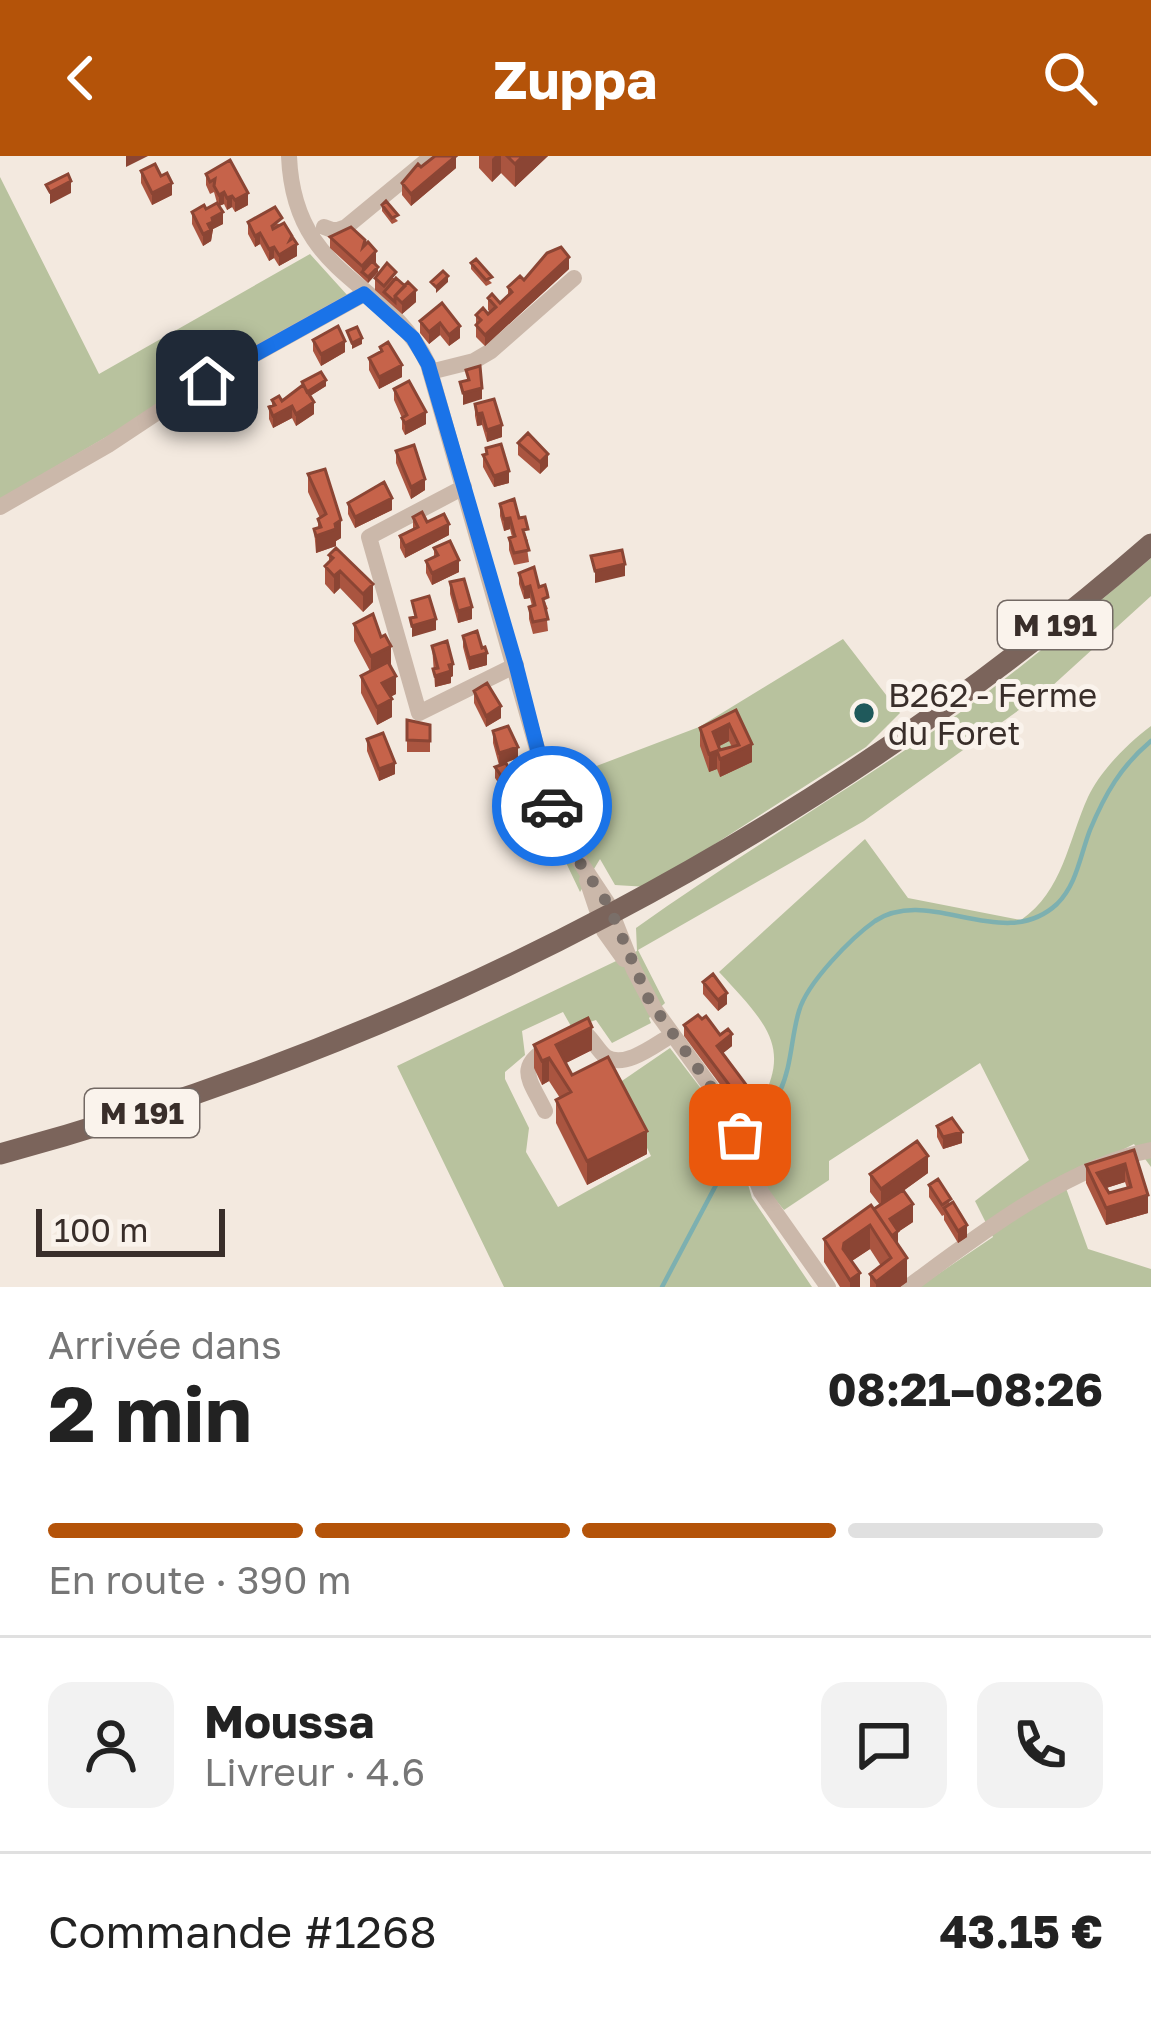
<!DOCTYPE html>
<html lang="fr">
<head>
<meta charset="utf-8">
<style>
  body { margin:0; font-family:"Golos Text",sans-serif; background:#f2f2f2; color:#222; height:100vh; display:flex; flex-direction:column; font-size:45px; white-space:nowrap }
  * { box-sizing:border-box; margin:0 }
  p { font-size:39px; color:#767676 }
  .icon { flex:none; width:66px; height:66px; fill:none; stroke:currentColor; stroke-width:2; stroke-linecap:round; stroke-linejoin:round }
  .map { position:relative; height:1131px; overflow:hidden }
  .details { display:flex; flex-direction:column; background:#fff; flex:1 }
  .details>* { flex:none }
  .scale { position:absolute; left:36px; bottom:30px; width:189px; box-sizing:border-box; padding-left:12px; border:6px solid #392e2a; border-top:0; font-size:33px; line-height:42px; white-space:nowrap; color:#392e2a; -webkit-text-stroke:9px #faf3ec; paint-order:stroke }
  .pin { position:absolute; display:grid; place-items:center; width:102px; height:102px; color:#fff; margin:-51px; border-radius:24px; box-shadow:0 6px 18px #0006 }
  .courier { position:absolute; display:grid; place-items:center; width:120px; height:120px; margin:-60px; border:9px solid #1a73e8; border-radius:50%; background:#fff; color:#222; box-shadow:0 3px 15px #0007 }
  .headline em { font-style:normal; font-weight:700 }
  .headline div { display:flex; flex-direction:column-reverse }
  .headline { display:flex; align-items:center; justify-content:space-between; height:204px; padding:0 48px }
  h1 { font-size:78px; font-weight:700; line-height:90px }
  .bar { display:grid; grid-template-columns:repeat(4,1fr); gap:18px 12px; align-content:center; height:144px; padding:0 48px }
  .bar i { height:15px; border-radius:9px; background:#e0e0e0 }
  .bar .current { background:#b45309 }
  .bar p { grid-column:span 4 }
  .line { display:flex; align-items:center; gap:30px; padding:0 48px; border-top:3px solid #e0e0e0 }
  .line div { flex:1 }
  .round { display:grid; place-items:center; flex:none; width:126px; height:126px; border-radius:24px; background:#f2f2f2 }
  header { display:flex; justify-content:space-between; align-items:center; height:156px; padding:0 48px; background:#b45309; color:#fff; font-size:54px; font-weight:700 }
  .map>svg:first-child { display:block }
  .green { fill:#b8c29e }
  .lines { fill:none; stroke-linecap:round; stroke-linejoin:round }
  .stream { stroke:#7db0b0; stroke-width:4.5 }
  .minor { stroke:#cbb8aa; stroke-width:16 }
  .major { stroke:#7b645b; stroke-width:21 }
  .wall { fill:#aa5540; fill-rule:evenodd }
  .shaded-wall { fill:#8b4534 }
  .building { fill:#c6634a; stroke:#8b4534; stroke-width:3; fill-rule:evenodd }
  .done { stroke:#7a6f69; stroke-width:12; stroke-dasharray:0 21.6 }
  .route { stroke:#1a73e8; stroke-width:15 }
  .poi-dot { fill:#1f595b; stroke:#faf3ec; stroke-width:4.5 }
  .labels { text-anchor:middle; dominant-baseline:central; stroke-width:10; stroke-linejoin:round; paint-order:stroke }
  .shield { fill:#faf3ec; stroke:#736964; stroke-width:3 }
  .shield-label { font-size:30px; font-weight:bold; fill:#392e2a }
  .poi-label { font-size:33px; fill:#392e2a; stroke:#faf3ec; text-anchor:start }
</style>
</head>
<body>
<header><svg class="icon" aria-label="back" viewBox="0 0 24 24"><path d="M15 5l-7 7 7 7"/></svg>Zuppa<svg class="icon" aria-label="search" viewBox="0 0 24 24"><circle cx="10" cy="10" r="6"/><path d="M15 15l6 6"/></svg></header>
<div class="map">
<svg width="1151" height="1131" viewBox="0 0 1151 1131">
  <rect width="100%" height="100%" fill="#f3e9df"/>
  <path class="green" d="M 0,21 L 99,218 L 310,98 L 348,140 L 0,343 Z
    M 1151,402 L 1151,440 L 1051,531 L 864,665 L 638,794 L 665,847 L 649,862 L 651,867 L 612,887 L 596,864 L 572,872 L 563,856 L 522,875 L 525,899 L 505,916 L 505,923 L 529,972 L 526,996 L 558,1051 L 651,1000 L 616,929 L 670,892 L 722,960 L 730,990 L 739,997 L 752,1042 L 812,1131 L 504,1131 L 397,910 L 637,795 L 636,772 C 741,697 852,632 958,558 C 1025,510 1088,455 1151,402 Z
    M 843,483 L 900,557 L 866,591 L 648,731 L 615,729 L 600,703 L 580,736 L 549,671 L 571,651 L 557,625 L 699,571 Z
    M 1151,570 L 1151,1011 L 1134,988 L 1063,1024 L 1088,1093 L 1151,1113 L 1151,1131 L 919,1131 L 993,1081 L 975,1045 L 1029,1004 L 980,907 L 829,1005 L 829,1024 L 784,1054 L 764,1030 L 744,973 C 796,898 776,877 719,816 L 865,683 L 908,742 L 1021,764 C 1063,735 1068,685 1088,641 C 1101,614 1127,588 1151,570 Z"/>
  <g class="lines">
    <path class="stream" d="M 748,979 C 759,965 773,951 780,935 C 792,909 791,881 799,855 C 807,827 851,782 875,765 C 930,729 1003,798 1057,748 C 1077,728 1080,700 1090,674 C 1105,638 1121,610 1151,585
      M 662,1131 L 734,995"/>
    <path class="minor" d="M 289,0 C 294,123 387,122 428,208 L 561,677 L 608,748 L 634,814 L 655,854 L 731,959 L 761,1036 L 828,1131
      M 324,71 L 335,75 L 346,71 L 432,0
      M 430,216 L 474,205 L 491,195 L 574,122
      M 464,331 L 369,381 L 419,557 L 516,509
      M 0,351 L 108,289 L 194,232 L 364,138
      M 587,724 L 604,775 L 624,803
      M 576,878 L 586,878 C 593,884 599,896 606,901 C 626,913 656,888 672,879
      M 545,955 C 529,922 514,911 553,889
      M 908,1131 C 976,1081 1067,1010 1151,994"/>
    <path class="major" d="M 0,998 C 424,883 819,677 1151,388"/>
  </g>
  <path class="wall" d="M 479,0 L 548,0 L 515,31 L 501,17 L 492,26 L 479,12 Z
    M 421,11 L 456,12 L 411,50 L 402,39 L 402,27 Z
    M 141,15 L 161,20 L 172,39 L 152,49 L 141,27 Z
    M 206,18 L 248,49 L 235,56 L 232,51 L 227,54 L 224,48 L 219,50 L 223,68 L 213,73 L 211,85 L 203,90 L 192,68 L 192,56 L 206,53 L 217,47 L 214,36 L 210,38 L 206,29 Z
    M 382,49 L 398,65 L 392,68 L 382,55 Z
    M 248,66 L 282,68 L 297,100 L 279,110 L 274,102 L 269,105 L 260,88 L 255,91 L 248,78 Z
    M 330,81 L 365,89 L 376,106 L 378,116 L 368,127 L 330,92 Z
    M 471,107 L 492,127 L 486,130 L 471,113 Z
    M 569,113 L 485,190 L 476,181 L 476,159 L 490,156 L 488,154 L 488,142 L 500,147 L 508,140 L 508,131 L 524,124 Z
    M 375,122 L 396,122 L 416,146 L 402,158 L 375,134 Z
    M 442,147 L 460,182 L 449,190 L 440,179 L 429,188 L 420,177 L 420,165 Z
    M 313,184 L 345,196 L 321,210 L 313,195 Z
    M 380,191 L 402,221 L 379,233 L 369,214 L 369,202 L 380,196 Z
    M 302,226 L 326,230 L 310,240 L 314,258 L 296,270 L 292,262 L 273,272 L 269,263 L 269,251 L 272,250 L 272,244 L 282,245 L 302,230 Z
    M 394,233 L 426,268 L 405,279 L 402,273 L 402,262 L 394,244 Z
    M 475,248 L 502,281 L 487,286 L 482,269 L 477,270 L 475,260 Z
    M 518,287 L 548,310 L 540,318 L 518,299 Z
    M 486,292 L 509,327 L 494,331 L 483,311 L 483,299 L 486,298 Z
    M 396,295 L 425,334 L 411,343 L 396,307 Z
    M 308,318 L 341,382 L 336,385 L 336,390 L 316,397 L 314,373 L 318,372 L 318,363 L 320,362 L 308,336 Z
    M 348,347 L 392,354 L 355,372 L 348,358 Z
    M 500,348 L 519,362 L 528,385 L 526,385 L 529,406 L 514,409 L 509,394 L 509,382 L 512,381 L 510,373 L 504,375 L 500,360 Z
    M 413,361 L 449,379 L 405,402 L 400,392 L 400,380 L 413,374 Z
    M 434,392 L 459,416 L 432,429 L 426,417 L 426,405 L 434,401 Z
    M 329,399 L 373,446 L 363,456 L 340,432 L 334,438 L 325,428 L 325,410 L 329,406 Z
    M 519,417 L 539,431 L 548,453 L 546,454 L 548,475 L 533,478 L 529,463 L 529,451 L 532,450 L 530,442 L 524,443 L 519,428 Z
    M 450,426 L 472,463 L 458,467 L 450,438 Z
    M 354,468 L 391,508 L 396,538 L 390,541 L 392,561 L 377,569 L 361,537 L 361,520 L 370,515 L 354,485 Z
    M 463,480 L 482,492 L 487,509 L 469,514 L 463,491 Z
    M 432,490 L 453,520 L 451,521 L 451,527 L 435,531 Z
    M 474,535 L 501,562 L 486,571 L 474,547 Z
    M 736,554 L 752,606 L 720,621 L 717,613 L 709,616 L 700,590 L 700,572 ZM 729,585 L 732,591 L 720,594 L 718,591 Z
    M 407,564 L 430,569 L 430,596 L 407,596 Z
    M 493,575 L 518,602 L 499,609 L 493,587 Z
    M 367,583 L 395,618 L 379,625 L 367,595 Z
    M 495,611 L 509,613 L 528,642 L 527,650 L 516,653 L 495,622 Z
    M 703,826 L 727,848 L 718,855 L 703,838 Z
    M 684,869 L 720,879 L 732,890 L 723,897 L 747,942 L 736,950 L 684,880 Z
    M 534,889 L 592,894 L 566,907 L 572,919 L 647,998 L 587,1029 L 556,967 L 556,944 L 560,942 L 549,925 L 542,929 L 534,912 Z
    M 937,970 L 962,987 L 943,993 L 937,981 Z
    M 1134,994 L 1148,1057 L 1106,1069 L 1086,1027 L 1086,1009 ZM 1125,1026 L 1127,1032 L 1109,1037 L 1106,1032 Z
    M 928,1017 L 903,1035 L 913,1066 L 898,1076 L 898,1089 L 907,1126 L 900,1131 L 870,1131 L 870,1118 L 881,1110 L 870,1093 L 852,1105 L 860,1131 L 840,1131 L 824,1106 L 824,1083 L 880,1049 L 870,1036 L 870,1018 Z
    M 929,1029 L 951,1048 L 967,1081 L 958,1087 L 944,1064 L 944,1059 L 942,1060 L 929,1041 Z"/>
  <path class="shaded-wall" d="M 126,0 L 148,0 L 126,11 Z
    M 456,0 L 456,12 L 411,50 L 411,38 Z
    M 495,0 L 501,0 L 501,17 L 492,26 L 492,3 Z
    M 523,0 L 548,0 L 515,31 L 515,8 Z
    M 71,25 L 71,37 L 50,48 L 50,36 Z
    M 172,27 L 172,39 L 152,49 L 152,37 Z
    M 224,36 L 224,48 L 219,50 L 219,39 Z
    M 248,37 L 248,49 L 235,56 L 235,44 Z
    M 232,40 L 232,51 L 227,54 L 227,42 Z
    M 223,56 L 223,68 L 213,73 L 211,85 L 203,90 L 203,78 L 212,62 Z
    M 260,77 L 260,88 L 255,91 L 255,80 Z
    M 297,88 L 297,100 L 279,110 L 279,99 Z
    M 274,91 L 274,102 L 269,105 L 269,93 Z
    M 376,95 L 376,106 L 365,118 L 362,116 L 362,121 L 362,110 Z
    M 569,101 L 569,113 L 485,190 L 485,179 Z
    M 378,111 L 378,116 L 368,127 L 368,121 Z
    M 448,120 L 448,126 L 436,137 L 436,131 Z
    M 416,134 L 416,146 L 402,158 L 402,147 Z
    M 440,167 L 440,179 L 429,188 L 429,176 Z
    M 460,170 L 460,182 L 449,190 L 449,179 Z
    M 362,182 L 362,188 L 352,193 L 352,187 Z
    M 345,185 L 345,196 L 321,210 L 321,198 Z
    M 402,209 L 402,221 L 379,233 L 379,221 Z
    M 326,224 L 326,230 L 307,242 L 307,236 Z
    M 482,232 L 482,243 L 463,249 L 463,237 Z
    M 314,246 L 314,258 L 296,270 L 296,258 Z
    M 292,250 L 292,262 L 273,272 L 273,260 Z
    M 426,256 L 426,268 L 405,279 L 405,267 Z
    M 482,257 L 482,269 L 477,270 L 477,258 Z
    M 502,269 L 502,281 L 487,286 L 487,274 Z
    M 548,298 L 548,310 L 540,318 L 540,306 Z
    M 509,315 L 509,327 L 494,331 L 494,320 Z
    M 425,323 L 425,334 L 411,343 L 411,331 Z
    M 392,342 L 392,354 L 355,372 L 355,361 Z
    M 510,362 L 510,373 L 504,375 L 504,363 Z
    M 341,364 L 341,382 L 336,385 L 336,390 L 316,397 L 316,380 Z
    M 449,368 L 449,379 L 405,402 L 405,390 Z
    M 459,404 L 459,416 L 432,429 L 432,417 Z
    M 625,408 L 625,420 L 595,427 L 595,415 Z
    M 340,415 L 340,432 L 334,438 L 334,420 Z
    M 373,428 L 373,446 L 363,456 L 363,438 Z
    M 530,430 L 530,442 L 524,443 L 524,432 Z
    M 472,451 L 472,463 L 458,467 L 458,455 Z
    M 436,463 L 436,474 L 412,481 L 412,470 Z
    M 391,490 L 391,508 L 371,518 L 371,500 Z
    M 487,497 L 487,509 L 469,514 L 469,502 Z
    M 453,508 L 453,520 L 451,521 L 451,527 L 435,531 L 435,520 Z
    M 396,520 L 396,538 L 382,545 L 382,527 Z
    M 392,543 L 392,561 L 377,569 L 377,551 Z
    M 501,550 L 501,562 L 486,571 L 486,560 Z
    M 729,568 L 729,585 L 713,593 L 713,576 Z
    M 752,588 L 752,606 L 720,621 L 720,603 Z
    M 518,591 L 518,602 L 499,609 L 499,597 Z
    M 717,595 L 717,613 L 709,616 L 709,598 Z
    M 395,607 L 395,618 L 379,625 L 379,613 Z
    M 528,630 L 527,650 L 516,653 L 516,641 L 525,631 Z
    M 727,837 L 727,848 L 718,855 L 718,844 Z
    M 592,871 L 592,894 L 556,912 L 556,889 Z
    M 732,878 L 732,890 L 717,902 L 717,890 Z
    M 549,902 L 549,925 L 542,929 L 542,905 Z
    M 747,930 L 747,942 L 736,950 L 736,938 Z
    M 647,975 L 647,998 L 587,1029 L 587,1005 Z
    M 962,976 L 962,987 L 943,993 L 943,981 Z
    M 928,1000 L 928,1017 L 881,1051 L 881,1033 Z
    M 1125,1008 L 1125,1026 L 1097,1035 L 1097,1017 Z
    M 1148,1039 L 1148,1057 L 1106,1069 L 1106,1052 Z
    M 913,1048 L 913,1066 L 898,1076 L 898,1093 L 889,1099 L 890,1063 Z
    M 870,1069 L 870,1093 L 844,1110 L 843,1116 L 844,1087 Z
    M 967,1069 L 967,1081 L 958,1087 L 958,1075 Z
    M 907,1102 L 907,1126 L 900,1131 L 876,1131 L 876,1126 Z
    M 860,1117 L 860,1131 L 850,1131 L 850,1124 Z"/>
  <path class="building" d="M 435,0 L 456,0 L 411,38 L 402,27 L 418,8 L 421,11 Z
    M 507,0 L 523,0 L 515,8 Z
    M 230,4 L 248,37 L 235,44 L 232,40 L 227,42 L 224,36 L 219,39 L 214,30 L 215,23 L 210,26 L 206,18 Z
    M 155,8 L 161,20 L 167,17 L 172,27 L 152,37 L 141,15 Z
    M 68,18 L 71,25 L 50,36 L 46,29 Z
    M 386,45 L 398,59 L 392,62 L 382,49 Z
    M 217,47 L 223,56 L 212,62 L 213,66 L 208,68 L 211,74 L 203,78 L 192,56 L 204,49 L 206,53 Z
    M 275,51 L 282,62 L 272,70 L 273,73 L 284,67 L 292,80 L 290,84 L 293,82 L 297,88 L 279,99 L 274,91 L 269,93 L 260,77 L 255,80 L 248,66 Z
    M 351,71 L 365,84 L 363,91 L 368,86 L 376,95 L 362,110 L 330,81 Z
    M 561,91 L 569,101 L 485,179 L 476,169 L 481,164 L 476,159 L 483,152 L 488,158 L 496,151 L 488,142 L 492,138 L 500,147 L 512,136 L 508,131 L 520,120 L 524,124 L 547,97 Z
    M 476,103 L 492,121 L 486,124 L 471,107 Z
    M 372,105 L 378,111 L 368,121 L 362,116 Z
    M 387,107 L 396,116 L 384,130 L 375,122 Z
    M 443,115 L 448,120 L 436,131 L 431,126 Z
    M 396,122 L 405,130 L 395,140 L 395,146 L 384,136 Z
    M 408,126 L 416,134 L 402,147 L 395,140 Z
    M 442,147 L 460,170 L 449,179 L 440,167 L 429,176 L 420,165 Z
    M 338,170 L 345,185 L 321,198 L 313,184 Z
    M 357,171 L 362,182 L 352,187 L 347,175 Z
    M 388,186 L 402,209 L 379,221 L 369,202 L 382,195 L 380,191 Z
    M 480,210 L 482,232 L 463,237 L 460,226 L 469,224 L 466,214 Z
    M 321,216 L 326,224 L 307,236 L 302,226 Z
    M 409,225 L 426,256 L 405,267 L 402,262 L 407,259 L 394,233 Z
    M 303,229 L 314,246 L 296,258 L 292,250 L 273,260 L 269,251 L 275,249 L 272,244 L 279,240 L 282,245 Z
    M 494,243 L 502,269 L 487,274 L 482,257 L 477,258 L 475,248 Z
    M 528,277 L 548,298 L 540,306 L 518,287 Z
    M 501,288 L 509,315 L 494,320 L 483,299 L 487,298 L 486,292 Z
    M 414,289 L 425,323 L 411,331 L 396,295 Z
    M 325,313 L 341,364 L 335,368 L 336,373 L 316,380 L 314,373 L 321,371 L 318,363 L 326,358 L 308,318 Z
    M 384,326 L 392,342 L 355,361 L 348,347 Z
    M 514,343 L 519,362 L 525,361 L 528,373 L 523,374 L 529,394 L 514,397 L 509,382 L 515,380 L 514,377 L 510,362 L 504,363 L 500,348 Z
    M 422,356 L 427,366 L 444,358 L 449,368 L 405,390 L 400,380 L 418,371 L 413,361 Z
    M 450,385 L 459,404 L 432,417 L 426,405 L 438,399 L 434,392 Z
    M 336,392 L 373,428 L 363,438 L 340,415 L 334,420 L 325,410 L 333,402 L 329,399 Z
    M 622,394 L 625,408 L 595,415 L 591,400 Z
    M 534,411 L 539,431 L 545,429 L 547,436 L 548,441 L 543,443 L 548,463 L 533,466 L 529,451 L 535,449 L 534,445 L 530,430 L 524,432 L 519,417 Z
    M 464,423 L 472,451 L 458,455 L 450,426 Z
    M 429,440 L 436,463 L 412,470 L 410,462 L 416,461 L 412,445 Z
    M 373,458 L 381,481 L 385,479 L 391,490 L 371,500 L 354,468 Z
    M 477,475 L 482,492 L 485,491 L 487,497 L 469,502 L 463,480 Z
    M 447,485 L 453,508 L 449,509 L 451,515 L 435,520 L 433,513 L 438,512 L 432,490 Z
    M 388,506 L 396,520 L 382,527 L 392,543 L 377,551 L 361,520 Z
    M 487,527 L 501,550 L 486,560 L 474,535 Z
    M 736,554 L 752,588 L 720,603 L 717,595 L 709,598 L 700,572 ZM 729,568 L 739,589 L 720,594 L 713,576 Z
    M 407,564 L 430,569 L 430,585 L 407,584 Z
    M 508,570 L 518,591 L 499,597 L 493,575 Z
    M 383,577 L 395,607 L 379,613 L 367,583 Z
    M 506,607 L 509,613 L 518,610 L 528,630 L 525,631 L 527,638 L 516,641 L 495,611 Z
    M 713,818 L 727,837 L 718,844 L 703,826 Z
    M 698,859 L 702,863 L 706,860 L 720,879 L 728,873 L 732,878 L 717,890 L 747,930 L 736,938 L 684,869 Z
    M 588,862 L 592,871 L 556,889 L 572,919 L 608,901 L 647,975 L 587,1005 L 556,944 L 571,936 L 549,902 L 542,905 L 534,889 Z
    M 952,962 L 962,976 L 943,981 L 937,970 Z
    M 917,985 L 928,1000 L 881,1033 L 870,1018 Z
    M 1134,994 L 1148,1039 L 1106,1052 L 1086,1009 ZM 1125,1008 L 1131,1031 L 1109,1037 L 1097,1017 Z
    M 938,1023 L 951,1043 L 942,1049 L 929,1029 Z
    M 903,1034 L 913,1048 L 890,1063 L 898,1075 L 892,1080 L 874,1053 Z
    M 953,1046 L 967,1069 L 958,1075 L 944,1052 Z
    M 871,1049 L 907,1102 L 876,1126 L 870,1118 L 891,1102 L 870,1069 L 844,1087 L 843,1093 L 860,1117 L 850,1124 L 824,1083 Z"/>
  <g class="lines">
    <path class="done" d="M 552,650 L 566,686 L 608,748 L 649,844 L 731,959 L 740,979"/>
    <path class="route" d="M 207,225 L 364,138 L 413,182 L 428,208 L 516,509 L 552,650"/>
  </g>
  <circle class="poi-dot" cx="864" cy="557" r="12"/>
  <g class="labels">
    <g class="shield">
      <rect x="998" y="445" width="114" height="48" rx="9"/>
      <rect x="85" y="933" width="114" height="48" rx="9"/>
    </g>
    <g class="shield-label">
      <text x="1055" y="469">M 191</text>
      <text x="142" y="957">M 191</text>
    </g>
    <g class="poi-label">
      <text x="888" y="538">B262 - Ferme<tspan x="888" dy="38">du Foret</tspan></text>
    </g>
  </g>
</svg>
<div class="scale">100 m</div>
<div class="pin" style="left:740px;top:979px;background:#ea580c"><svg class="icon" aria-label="bag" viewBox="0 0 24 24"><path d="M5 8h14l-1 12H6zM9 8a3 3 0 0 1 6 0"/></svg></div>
<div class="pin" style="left:207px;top:225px;background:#1f2937"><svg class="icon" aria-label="home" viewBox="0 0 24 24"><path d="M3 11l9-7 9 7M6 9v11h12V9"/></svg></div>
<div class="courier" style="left:552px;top:650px"><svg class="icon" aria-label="car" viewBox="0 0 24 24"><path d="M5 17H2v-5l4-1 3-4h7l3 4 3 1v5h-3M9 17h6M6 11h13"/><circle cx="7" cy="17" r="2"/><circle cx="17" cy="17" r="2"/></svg></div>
</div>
<section class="details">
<div class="headline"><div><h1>2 min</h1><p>Arrivée dans</p></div><em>08:21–08:26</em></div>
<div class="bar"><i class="current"></i><i class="current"></i><i class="current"></i><i></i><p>En route · 390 m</p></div>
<div class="line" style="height:216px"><a class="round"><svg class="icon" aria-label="person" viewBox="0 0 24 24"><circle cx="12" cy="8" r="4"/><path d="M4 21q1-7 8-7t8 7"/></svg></a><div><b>Moussa</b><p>Livreur · 4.6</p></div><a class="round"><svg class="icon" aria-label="chat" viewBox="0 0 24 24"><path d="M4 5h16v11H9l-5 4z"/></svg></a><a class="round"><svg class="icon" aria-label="phone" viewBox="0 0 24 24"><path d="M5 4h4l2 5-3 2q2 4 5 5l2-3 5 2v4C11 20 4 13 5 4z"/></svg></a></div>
<div class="line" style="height:156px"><div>Commande #1268</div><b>43.15 €</b></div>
</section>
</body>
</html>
